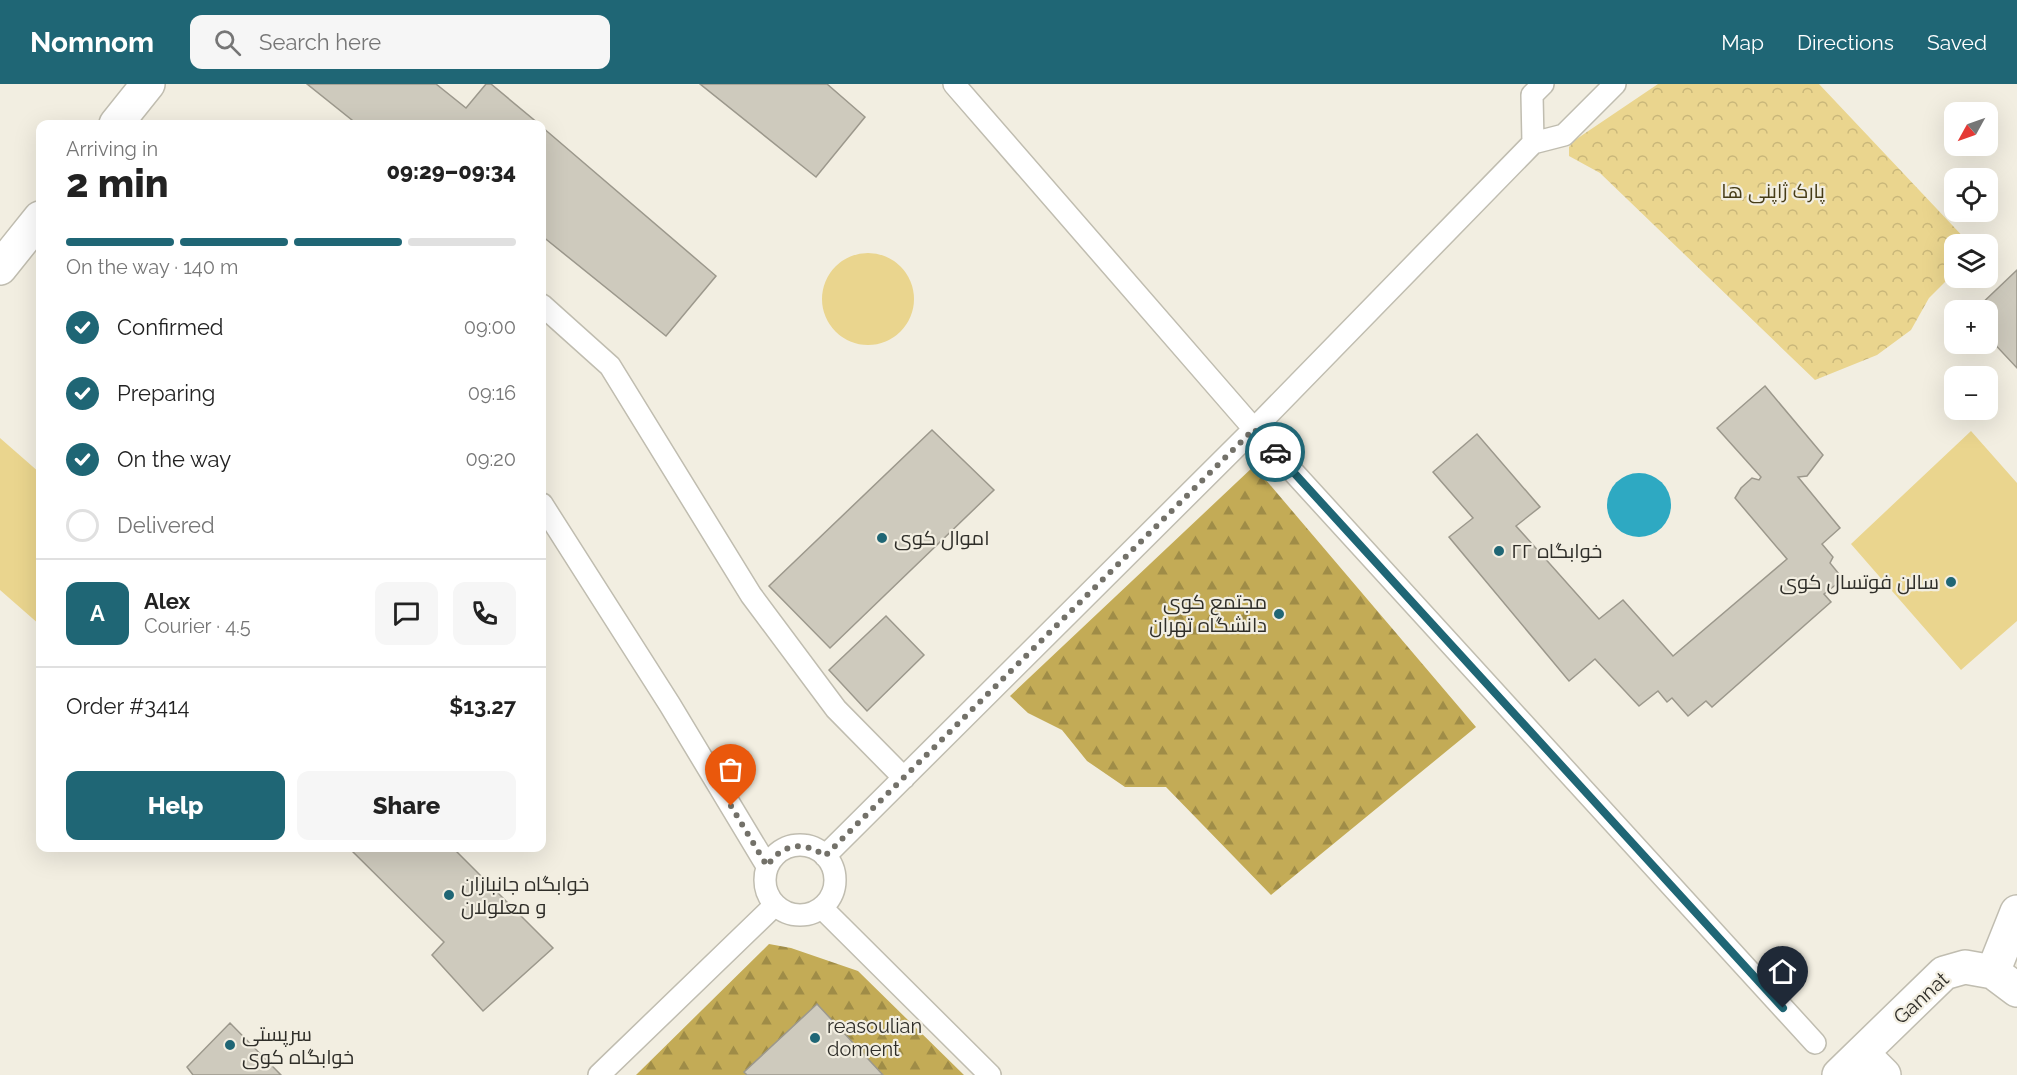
<!DOCTYPE html>
<html lang="en">
<head>
<meta charset="utf-8">
<style>
  body { margin:0; font-family:Raleway,Cairo,sans-serif; background:#f6f6f6; color:#222; height:100vh; display:flex; flex-direction:column; font-size:22px; white-space:nowrap }
  * { box-sizing:border-box; margin:0 }
  p { font-size:20px; color:#767676 }
  .icon { flex:none; width:33px; height:33px; fill:none; stroke:currentColor; stroke-width:2; stroke-linecap:round; stroke-linejoin:round }
  .map { position:relative; flex:1; overflow:hidden }
  .panel { position:absolute; left:36px; top:36px; width:510px; height:732px; display:flex; flex-direction:column; background:#fff; border-radius:12px; box-shadow:0 6px 24px #0002 }
  .panel>* { flex:none }
  .needle { width:39px; rotate:230deg }
  .controls { position:absolute; left:1944px; top:18px; display:grid; gap:12px }
  .controls a { display:grid; place-items:center; width:54px; height:54px; border-radius:12px; background:#fff; box-shadow:0 6px 24px #0002; font-size:30px }
  .pin { position:absolute; display:grid; place-items:center; width:51px; height:51px; color:#fff; margin:-62px -26px; border-radius:50% 50% 50% 0; rotate:-45deg; box-shadow:0 0 6px #0007 }
  .pin .icon { rotate:45deg }
  .courier { position:absolute; display:grid; place-items:center; width:60px; height:60px; margin:-30px; border:4px solid #1f6675; border-radius:50%; background:#fff; color:#222; box-shadow:0 2px 8px #0007 }
  .head em { font-style:normal; font-weight:800 }
  .head div { display:flex; flex-direction:column-reverse }
  .head { display:flex; align-items:center; justify-content:space-between; height:102px; padding:0 30px }
  h1 { font-size:39px; font-weight:800; line-height:45px }
  .bar { display:grid; grid-template-columns:repeat(4,1fr); gap:9px 6px; align-content:center; height:72px; padding:0 30px }
  .bar i { height:8px; border-radius:4px; background:#e0e0e0 }
  .bar .on { background:#1f6675 }
  .bar p { grid-column:span 4 }
  .line { display:flex; align-items:center; gap:15px; padding:0 30px; border-top:2px solid #e0e0e0 }
  .line div { flex:1 }
  .round { display:grid; place-items:center; flex:none; width:63px; height:63px; border-radius:12px; background:#f6f6f6 }
  ol { padding:0 30px; list-style:none }
  li { display:flex; align-items:center; gap:18px; height:66px }
  li p { margin-inline-start:auto }
  li .icon { padding:6px; border-radius:50%; background:#1f6675; color:#fff; stroke-width:4 }
  li:last-child { color:#767676 }
  li i { width:33px; height:33px; border:3px solid #e0e0e0; border-radius:50% }
  .cta { display:flex; gap:12px; margin-top:auto; padding:12px 30px }
  .cta a { flex:1; height:69px; border-radius:12px; background:#1f6675; color:#fff; font-size:24px; font-weight:800; line-height:69px; text-align:center }
  .cta a+a { background:#f6f6f6; color:#222 }
  header { display:flex; align-items:center; gap:36px; box-sizing:border-box; height:84px; padding:0 30px; background:#1f6675; color:#fff }
  header strong { font-size:28px }
  nav { display:flex; gap:33px; margin-inline-start:auto; font-size:21px }
  .search { width:420px; height:54px; background:#f6f6f6; display:flex; align-items:center; gap:15px; box-sizing:border-box; padding:0 21px; border-radius:12px; color:#767676; font-size:22px }
  .map>svg:first-child { display:block }
  .green { fill:#ead58e }
  .forest { fill:url(#forest-firs) }
  .park { fill:url(#park-crowns) }
  .water { fill:#2ea9c2 }
  .building { fill:#cecabd; stroke:#9c988c; stroke-width:1.5 }
  .lines { fill:none; stroke-linecap:round; stroke-linejoin:round }
  .service-casing { stroke:#c0bdb0; stroke-width:24 }
  .minor-casing { stroke:#c0bdb0; stroke-width:36 }
  .primary-casing { stroke:#c0bdb0; stroke-width:36 }
  .service { stroke:#fff; stroke-width:21 }
  .minor { stroke:#fff; stroke-width:33 }
  .primary { stroke:#fff; stroke-width:33 }
  .done { stroke:#737169; stroke-width:6; stroke-dasharray:0 10.8 }
  .route { stroke:#1f6675; stroke-width:8 }
  .poi-dot { fill:#1f6675; stroke:#f2eee1; stroke-width:2 }
  .labels { text-anchor:middle; dominant-baseline:central; stroke-width:4.5; stroke-linejoin:round; paint-order:stroke }
  .park-label { font-size:20px; fill:#463c17; stroke:#f2eee1 }
  .poi-label { font-size:20px; fill:#2f2e29; stroke:#f2eee1; text-anchor:start }
  .street-label { font-size:20px; fill:#2f2e29; stroke:#f2eee1 }
</style>
</head>
<body>
<header>
<strong>Nomnom</strong>
<div class="search"><svg class="icon" aria-label="search" viewBox="0 0 24 24"><circle cx="10" cy="10" r="6"/><path d="M15 15l6 6"/></svg>Search here</div>
<nav><a>Map</a><a>Directions</a><a>Saved</a></nav>
</header>
<div class="map">
<svg width="2017" height="991" viewBox="0 0 2017 991">
  <defs>
    <pattern id="forest-firs" width="22" height="20" patternUnits="userSpaceOnUse" patternTransform="scale(1.5)"><rect width="22" height="20" fill="#c3ab56"/><path d="M5 1l3.5 6h-7zM16 11l3.5 6h-7z" fill="#9f8c47"/></pattern>
    <pattern id="park-crowns" width="20" height="18" patternUnits="userSpaceOnUse" patternTransform="scale(1.5)"><rect width="20" height="18" fill="#ead58e"/><path d="M2 6a3 3 0 1 1 6 0M12 15a3 3 0 1 1 6 0" fill="none" stroke="#c9b77a"/></pattern>
  </defs>
  <rect width="100%" height="100%" fill="#f2eee1"/>
  <path class="green" d="M822 215a46 46 0 1 1 92 0a46 46 0 1 1-92 0Z
    M 1971,347 L 2017,399 L 2017,537 L 1961,586 L 1851,460 Z
    M 0,354 L 40,389 L 40,541 L 0,506 Z"/>
  <path class="forest" d="M 1254,382 L 1476,643 L 1271,811 L 1166,703 L 1125,703 L 1087,677 L 1062,646 L 1028,629 L 1010,612 Z
    M 769,860 L 791,864 L 858,887 L 964,991 L 636,991 Z"/>
  <path class="park" d="M 1658,0 L 1819,0 L 1970,160 L 1954,160 L 1954,189 L 1929,214 L 1911,246 L 1877,271 L 1815,296 L 1600,89 L 1569,72 L 1569,63 L 1575,56 Z"/>
  <path class="water" d="M1607 421a32 32 0 1 1 64 0a32 32 0 1 1-64 0Z"/>
  <path class="building" d="M 307,0 L 436,0 L 466,24 L 486,0 L 491,0 L 539,40 L 357,40 Z
    M 700,0 L 827,0 L 865,33 L 816,93 Z
    M 542,43 L 716,192 L 666,252 L 542,152 Z
    M 2017,186 L 2017,284 L 1988,253 L 1988,226 L 1975,226 Z
    M 1765,302 L 1823,371 L 1807,392 L 1798,393 L 1840,444 L 1822,460 L 1833,473 L 1830,479 L 1843,495 L 1824,510 L 1831,518 L 1712,623 L 1706,617 L 1688,632 L 1672,614 L 1667,618 L 1658,607 L 1639,622 L 1595,575 L 1569,597 L 1449,453 L 1473,434 L 1433,388 L 1477,350 L 1540,423 L 1516,442 L 1599,535 L 1623,516 L 1673,572 L 1787,475 L 1735,414 L 1741,404 L 1752,394 L 1759,396 L 1761,393 L 1717,344 Z
    M 932,346 L 994,406 L 830,564 L 769,502 Z
    M 886,532 L 924,571 L 867,627 L 829,586 Z
    M 349,764 L 453,764 L 553,864 L 483,927 L 432,871 L 444,858 Z
    M 817,920 L 883,991 L 747,991 L 744,988 Z
    M 230,939 L 281,991 L 193,991 L 187,983 Z"/>
  <g class="lines">
    <defs>
      <path id="service" d="M 954,0 L 1254,345 L 1815,959
        M 1533,59 L 1532,11 L 1543,0
        M 542,221 L 610,282 L 751,511 L 836,625 L 904,694
        M 542,420 L 670,621 L 767,782
        M765 796a35 35 0 1 1 70 0a35 35 0 1 1-70 0Z
        M 825,772 L 1254,345 L 1533,59 L 1564,51 L 1615,0
        M 822,824 L 990,991
        M 599,991 L 775,821"/>
      <path id="minor" d="M 1993,888 L 2017,906
        M 1862,969 L 1884,991
        M 1839,991 L 1944,889 L 1965,883 L 1993,888 L 2017,828"/>
      <path id="primary" d="M 116,40 L 148,0
        M 0,184 L 40,134"/>
    </defs>
    <use href="#service" class="service-casing"/>
    <use href="#minor" class="minor-casing"/>
    <use href="#primary" class="primary-casing"/>
    <use href="#service" class="service"/>
    <use href="#minor" class="minor"/>
    <use href="#primary" class="primary"/>
  </g>
  <g class="lines">
    <path class="done" d="M 731,722 L 767,782 C 782,760 803,756 825,772 L 1254,345 L 1275,368"/>
    <path class="route" d="M 1275,368 L 1783,924"/>
  </g>
  <g class="poi-dot">
    <circle cx="882" cy="454" r="6"/>
    <circle cx="1499" cy="467" r="6"/>
    <circle cx="1951" cy="498" r="6"/>
    <circle cx="1279" cy="530" r="6"/>
    <circle cx="449" cy="811" r="6"/>
    <circle cx="815" cy="954" r="6"/>
    <circle cx="230" cy="961" r="6"/>
  </g>
  <g class="labels">
    <g class="park-label">
      <text x="1773" y="107">پارک ژاپنی ها</text>
    </g>
    <g class="poi-label">
      <text x="894" y="454">اموال کوی</text>
      <text x="1511" y="467">خوابگاه ۲۲</text>
      <text x="1939" y="498" text-anchor="end">سالن فوتسال کوی</text>
      <text x="1267" y="518" text-anchor="end">مجتمع کوی<tspan x="1267" dy="23">دانشگاه تهران</tspan></text>
      <text x="461" y="800">خوابگاه جانبازان<tspan x="461" dy="23">و معلولان</tspan></text>
      <text x="827" y="942">reasoulian<tspan x="827" dy="23">doment</tspan></text>
      <text x="242" y="950">سرپستی<tspan x="242" dy="23">خوابگاه کوی</tspan></text>
    </g>
    <g class="street-label">
      <text transform="translate(1921 914) rotate(-42)">Gannat</text>
    </g>
  </g>
</svg>
<div class="controls">
<a><svg class="needle" viewBox="-14 -14 28 28"><path d="M0-13l5 13h-10z" fill="#e53935"/><path d="M0 13l5-13h-10z" fill="#767676"/></svg></a>
<a><svg class="icon" aria-label="locate" viewBox="0 0 24 24"><circle cx="12" cy="12" r="6"/><path d="M12 2v4M12 18v4M2 12h4M18 12h4"/></svg></a>
<a><svg class="icon" aria-label="layers" viewBox="0 0 24 24"><path d="M12 4l9 5-9 5-9-5zM3 14l9 5 9-5"/></svg></a>
<a>+</a>
<a>−</a>
</div>
<div class="pin" style="left:731px;top:722px;background:#ea580c"><svg class="icon" aria-label="bag" viewBox="0 0 24 24"><path d="M5 8h14l-1 12H6zM9 8a3 3 0 0 1 6 0"/></svg></div>
<div class="pin" style="left:1783px;top:924px;background:#1f2937"><svg class="icon" aria-label="home" viewBox="0 0 24 24"><path d="M3 11l9-7 9 7M6 9v11h12V9"/></svg></div>
<div class="courier" style="left:1275px;top:368px"><svg class="icon" aria-label="car" viewBox="0 0 24 24"><path d="M5 17H2v-5l4-1 3-4h7l3 4 3 1v5h-3M9 17h6M6 11h13"/><circle cx="7" cy="17" r="2"/><circle cx="17" cy="17" r="2"/></svg></div>
<section class="panel">
<div class="head"><div><h1>2 min</h1><p>Arriving in</p></div><em>09:29–09:34</em></div>
<div class="bar"><i class="on"></i><i class="on"></i><i class="on"></i><i></i><p>On the way · 140 m</p></div>
<ol>
<li><svg class="icon" aria-label="check" viewBox="0 0 24 24"><path d="M5 12l5 5 9-10"/></svg>Confirmed<p>09:00</p></li>
<li><svg class="icon" aria-label="check" viewBox="0 0 24 24"><path d="M5 12l5 5 9-10"/></svg>Preparing<p>09:16</p></li>
<li><svg class="icon" aria-label="check" viewBox="0 0 24 24"><path d="M5 12l5 5 9-10"/></svg>On the way<p>09:20</p></li>
<li><i></i>Delivered</li>
</ol>
<div class="line" style="height:108px"><b class="round" style="background:#1f6675;color:#fff">A</b><div><b>Alex</b><p>Courier · 4.5</p></div><a class="round"><svg class="icon" aria-label="chat" viewBox="0 0 24 24"><path d="M4 5h16v11H9l-5 4z"/></svg></a><a class="round"><svg class="icon" aria-label="phone" viewBox="0 0 24 24"><path d="M5 4h4l2 5-3 2q2 4 5 5l2-3 5 2v4C11 20 4 13 5 4z"/></svg></a></div>
<div class="line" style="height:78px"><div>Order #3414</div><b>$13.27</b></div>
<div class="cta"><a>Help</a><a>Share</a></div>
</section>
</div>
</body>
</html>
